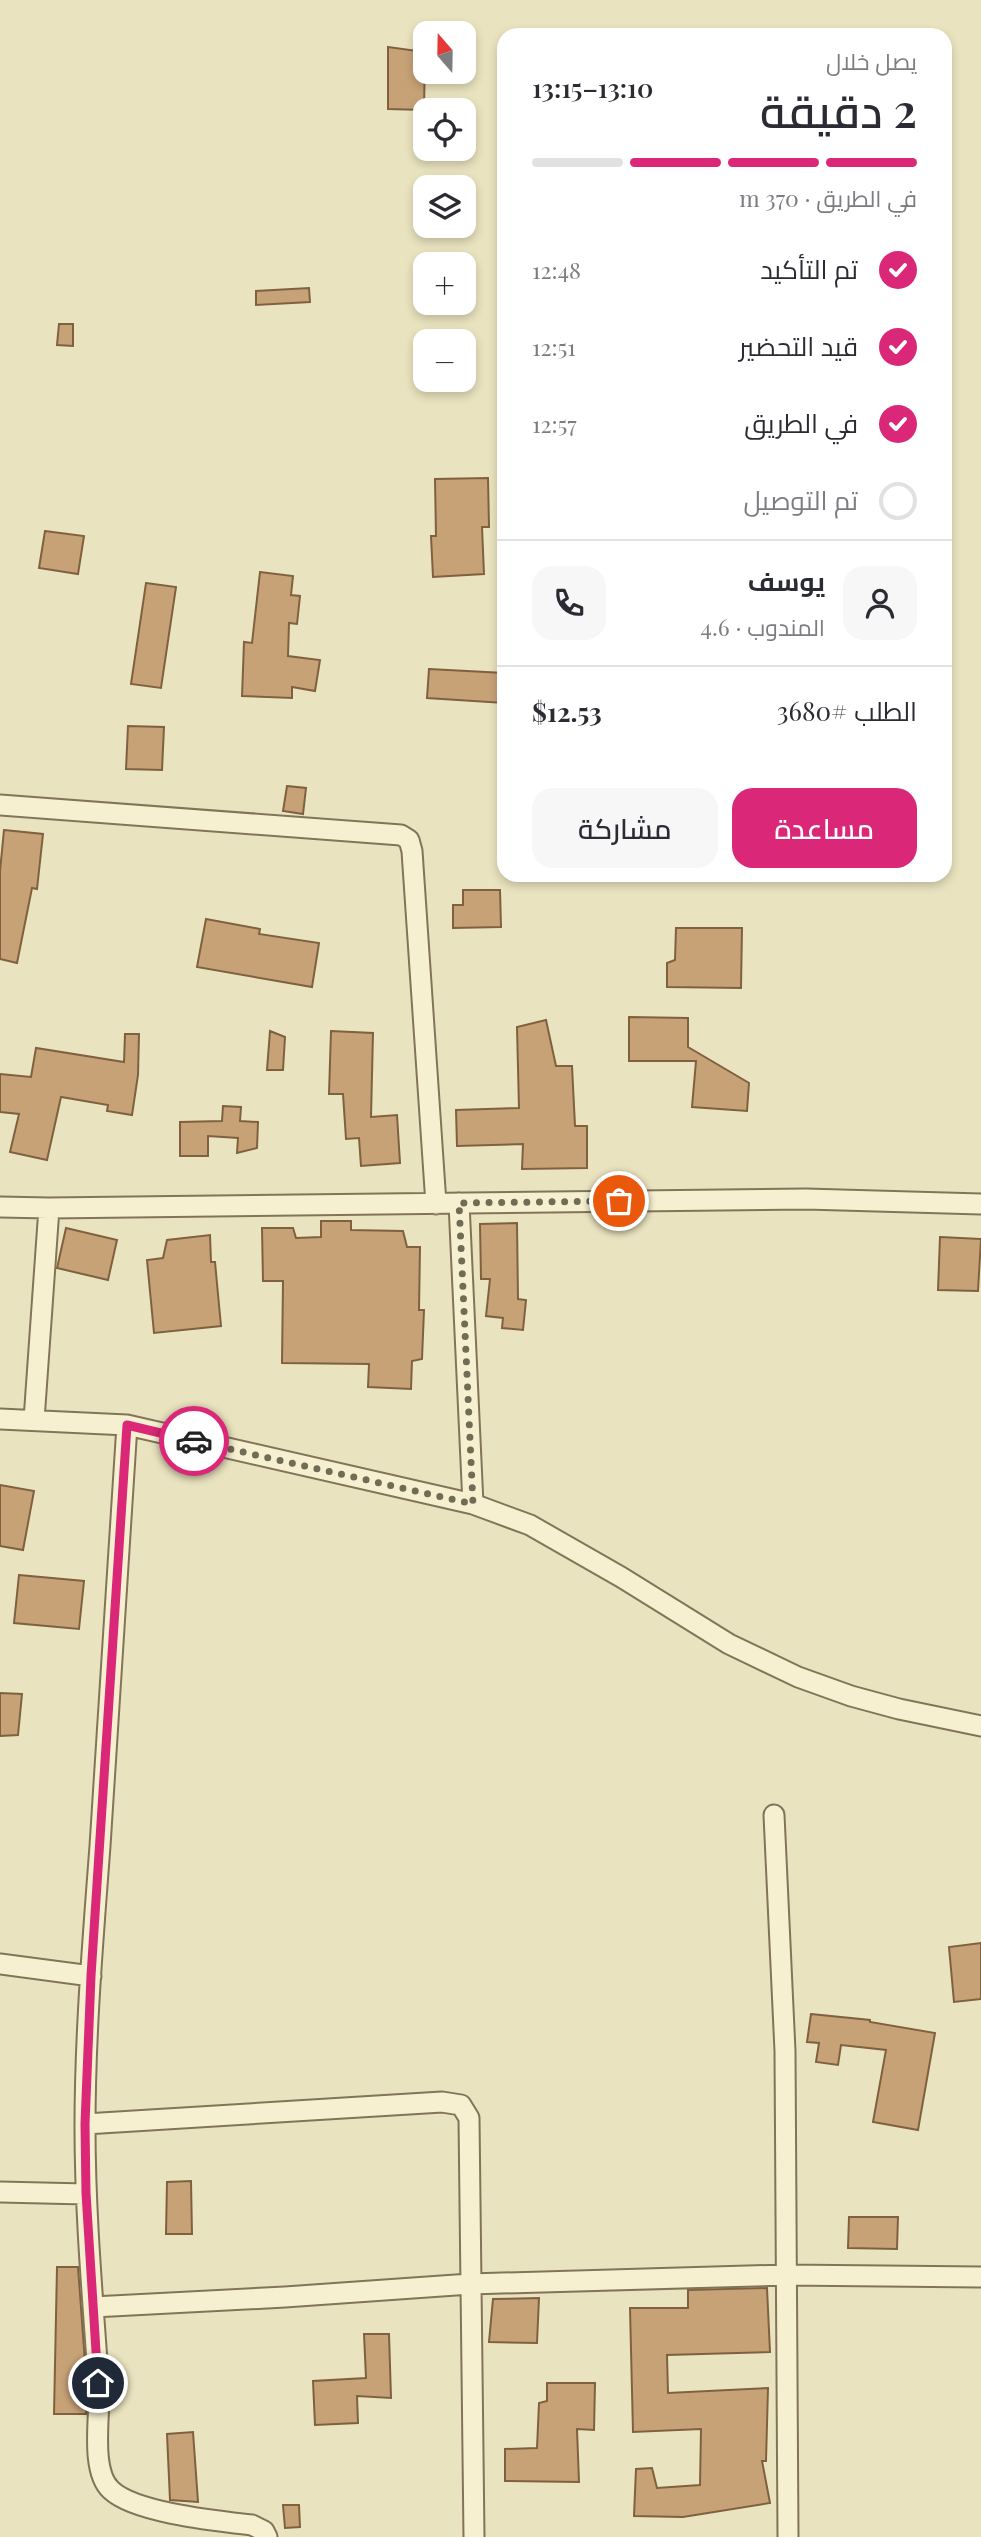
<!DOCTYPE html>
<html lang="ar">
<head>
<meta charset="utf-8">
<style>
  body { margin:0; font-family:"Playfair Display",Cairo,serif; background:#f7f7f7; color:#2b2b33; direction:rtl; height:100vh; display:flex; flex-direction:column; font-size:26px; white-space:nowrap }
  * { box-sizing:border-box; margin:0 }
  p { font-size:23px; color:#7c7c81 }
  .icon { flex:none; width:38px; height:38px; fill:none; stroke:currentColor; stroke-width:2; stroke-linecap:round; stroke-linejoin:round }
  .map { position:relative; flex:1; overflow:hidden; direction:ltr }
  .sheet { position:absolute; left:497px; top:28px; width:455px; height:854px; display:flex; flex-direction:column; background:#fff; border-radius:21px; box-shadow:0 4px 10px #0003; direction:rtl }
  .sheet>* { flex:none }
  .needle { width:46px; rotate:340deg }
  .fabs { position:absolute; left:413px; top:21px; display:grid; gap:14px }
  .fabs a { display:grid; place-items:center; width:63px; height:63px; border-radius:14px; background:#fff; box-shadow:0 4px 10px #0003; font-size:35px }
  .pin { position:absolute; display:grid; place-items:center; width:60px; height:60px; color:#fff; margin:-30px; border:4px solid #fff; border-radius:50%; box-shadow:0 2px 7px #0007 }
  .courier { position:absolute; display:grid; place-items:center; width:70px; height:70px; margin:-35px; border:5px solid #db2777; border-radius:50%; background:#fff; color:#222; box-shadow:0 2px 9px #0007 }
  .headline em { font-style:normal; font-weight:600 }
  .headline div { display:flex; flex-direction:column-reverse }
  .headline { display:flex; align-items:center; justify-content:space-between; height:119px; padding:0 35px }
  h1 { font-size:46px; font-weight:600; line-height:52px }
  .bar { display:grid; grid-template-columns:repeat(4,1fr); gap:10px 7px; align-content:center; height:84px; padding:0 35px }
  .bar i { height:9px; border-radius:5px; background:#e1e1e2 }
  .bar .selected { background:#db2777 }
  .bar p { grid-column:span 4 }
  .line { display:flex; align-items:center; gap:18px; padding:0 35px; border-top:2px solid #e1e1e2 }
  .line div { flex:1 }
  .round { display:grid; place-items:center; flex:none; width:74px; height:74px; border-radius:21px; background:#f7f7f7 }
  ol { padding:0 35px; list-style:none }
  li { display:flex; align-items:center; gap:21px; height:77px }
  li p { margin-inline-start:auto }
  li .icon { padding:7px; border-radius:50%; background:#db2777; color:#fff; stroke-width:4 }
  li:last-child { color:#7c7c81 }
  li i { width:38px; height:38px; border:4px solid #e1e1e2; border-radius:50% }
  .cta { display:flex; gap:14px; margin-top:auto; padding:14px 35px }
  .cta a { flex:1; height:80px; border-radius:21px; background:#db2777; color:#fff; font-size:28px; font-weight:600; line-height:80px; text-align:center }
  .cta a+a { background:#f7f7f7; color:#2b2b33 }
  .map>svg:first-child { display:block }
  .building { fill:#c7a277; stroke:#7f6140; stroke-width:2 }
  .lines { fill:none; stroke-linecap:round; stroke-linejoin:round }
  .street-casing { stroke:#827458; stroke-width:23 }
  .street { stroke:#f6f0d1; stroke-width:19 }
  .done { stroke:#726b55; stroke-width:7; stroke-dasharray:0 12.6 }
  .route { stroke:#db2777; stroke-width:9 }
</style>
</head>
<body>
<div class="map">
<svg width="981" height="2537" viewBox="0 0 981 2537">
  <rect width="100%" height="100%" fill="#eae3bf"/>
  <path class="building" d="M 388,47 L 425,52 L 424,110 L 388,109 Z
    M 309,288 L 310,302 L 256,305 L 256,291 Z
    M 59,324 L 73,324 L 73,346 L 57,345 Z
    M 488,478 L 489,527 L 482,527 L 484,574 L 433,577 L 431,536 L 436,536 L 435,479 Z
    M 45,531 L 84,536 L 78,574 L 39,568 Z
    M 260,572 L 293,576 L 291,595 L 300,596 L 297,624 L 289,623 L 288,656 L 320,660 L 315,691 L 292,687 L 292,698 L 242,696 L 244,642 L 252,643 Z
    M 146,583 L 176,587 L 161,688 L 131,684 Z
    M 429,669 L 504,673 L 504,703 L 427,698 Z
    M 128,726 L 164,727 L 162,770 L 126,769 Z
    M 287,786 L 306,788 L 303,814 L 283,811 Z
    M 4,830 L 43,834 L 37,889 L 32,888 L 17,963 L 0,959 L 0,871 Z
    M 463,890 L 500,890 L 501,927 L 453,928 L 453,905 L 463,905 Z
    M 206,919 L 260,929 L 259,934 L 319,943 L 312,987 L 197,967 Z
    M 676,928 L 742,928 L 741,988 L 667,987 L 667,963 L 675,960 Z
    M 629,1017 L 688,1018 L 688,1047 L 749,1083 L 747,1111 L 692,1107 L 696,1061 L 629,1061 Z
    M 546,1020 L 556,1066 L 572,1066 L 575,1126 L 587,1126 L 587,1168 L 522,1169 L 523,1144 L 457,1146 L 456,1110 L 519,1108 L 517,1027 Z
    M 270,1031 L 285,1037 L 283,1070 L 267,1070 Z
    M 331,1031 L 373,1033 L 371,1117 L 397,1115 L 400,1163 L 361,1166 L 359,1138 L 346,1139 L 343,1094 L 329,1094 Z
    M 125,1034 L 139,1034 L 138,1075 L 132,1115 L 107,1111 L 108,1105 L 61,1097 L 47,1160 L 10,1152 L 19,1114 L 0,1112 L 0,1074 L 31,1077 L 36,1048 L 124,1062 Z
    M 223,1106 L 241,1107 L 240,1121 L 258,1122 L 257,1148 L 237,1153 L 238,1138 L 208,1136 L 208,1156 L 180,1156 L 180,1122 L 222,1121 Z
    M 321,1221 L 351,1221 L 351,1230 L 403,1231 L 407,1247 L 420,1247 L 419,1310 L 424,1310 L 422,1359 L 412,1361 L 411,1389 L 368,1387 L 369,1364 L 282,1363 L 283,1281 L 263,1281 L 262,1228 L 293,1228 L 296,1238 L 321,1237 Z
    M 517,1223 L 518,1299 L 526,1300 L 523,1330 L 502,1328 L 503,1318 L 486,1316 L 490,1279 L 481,1279 L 480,1224 Z
    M 66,1228 L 117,1240 L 108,1280 L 57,1268 Z
    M 210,1235 L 211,1262 L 215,1262 L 221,1326 L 154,1333 L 147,1260 L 163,1258 L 167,1240 Z
    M 940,1237 L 981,1239 L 978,1291 L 938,1290 Z
    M 0,1485 L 34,1491 L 23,1550 L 0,1546 Z
    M 19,1575 L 84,1581 L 79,1629 L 14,1623 Z
    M 0,1693 L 22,1694 L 18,1735 L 0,1736 Z
    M 981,1943 L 981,1999 L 954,2002 L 949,1947 Z
    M 811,2014 L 870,2020 L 870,2022 L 935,2033 L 918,2130 L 873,2122 L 886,2050 L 841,2045 L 838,2065 L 816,2062 L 819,2043 L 807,2042 Z
    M 191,2181 L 192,2234 L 166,2234 L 167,2182 Z
    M 849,2217 L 898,2217 L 897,2249 L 848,2248 Z
    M 57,2267 L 78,2267 L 87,2389 L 86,2414 L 54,2414 Z
    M 767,2288 L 770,2352 L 667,2355 L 668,2393 L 768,2388 L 766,2461 L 762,2461 L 770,2503 L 683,2517 L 634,2516 L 636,2469 L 652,2468 L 657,2488 L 700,2485 L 701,2429 L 633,2432 L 630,2308 L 688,2308 L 688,2290 Z
    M 539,2298 L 537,2343 L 489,2342 L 493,2299 Z
    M 364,2334 L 389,2334 L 391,2398 L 357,2396 L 358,2423 L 315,2425 L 313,2381 L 366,2378 Z
    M 547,2383 L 595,2383 L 594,2430 L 577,2429 L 579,2482 L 505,2481 L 505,2449 L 537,2448 L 539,2403 L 547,2401 Z
    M 193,2432 L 198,2502 L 170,2500 L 167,2434 Z
    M 283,2505 L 299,2505 L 300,2527 L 285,2528 Z"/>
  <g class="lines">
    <defs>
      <path id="street" d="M 0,805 L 401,835 L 409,840 L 412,851 L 436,1204
        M 459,1203 L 473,1504
        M 0,1207 L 49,1208
        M 0,1419 L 127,1425 L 473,1504 L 530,1525 L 621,1577 L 729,1644 L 798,1677 L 851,1696 L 899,1709 L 981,1726
        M 34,1420 L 49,1208 L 806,1199 L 981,1204
        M 127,1425 C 118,1566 109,1706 100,1846 C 93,1939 85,2033 85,2127 C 85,2215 93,2302 99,2389 C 100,2416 90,2471 111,2490 C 135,2513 218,2521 252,2525 L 264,2531 L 267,2537
        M 774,1815 L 785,2051 L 788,2537
        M 0,1964 L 91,1976
        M 85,2124 L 442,2102 L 461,2105 L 469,2118 L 474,2537
        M 0,2192 L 86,2194
        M 93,2307 L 285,2297 L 470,2284 L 786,2275 L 981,2277"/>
    </defs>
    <use href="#street" class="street-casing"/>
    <use href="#street" class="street"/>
  </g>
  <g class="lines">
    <path class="done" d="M 194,1441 L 473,1504 L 459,1203 L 619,1201"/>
    <path class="route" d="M 98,2383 L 86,2193 L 85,2124 L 91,1976 L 127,1425 L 194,1441"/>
  </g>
</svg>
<div class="fabs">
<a><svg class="needle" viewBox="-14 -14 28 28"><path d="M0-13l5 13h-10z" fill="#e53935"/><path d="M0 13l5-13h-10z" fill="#7c7c81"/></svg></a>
<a><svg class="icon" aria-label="locate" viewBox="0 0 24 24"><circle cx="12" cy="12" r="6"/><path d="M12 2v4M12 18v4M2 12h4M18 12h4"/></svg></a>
<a><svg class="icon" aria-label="layers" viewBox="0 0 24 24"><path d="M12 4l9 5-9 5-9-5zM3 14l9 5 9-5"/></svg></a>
<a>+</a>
<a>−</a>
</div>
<div class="pin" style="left:619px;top:1201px;background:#ea580c"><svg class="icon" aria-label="bag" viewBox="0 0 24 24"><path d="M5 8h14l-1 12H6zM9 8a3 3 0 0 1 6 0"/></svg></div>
<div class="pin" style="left:98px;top:2383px;background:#1f2937"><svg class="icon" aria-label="home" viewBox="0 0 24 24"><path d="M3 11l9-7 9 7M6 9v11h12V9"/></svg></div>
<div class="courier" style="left:194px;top:1441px"><svg class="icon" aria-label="car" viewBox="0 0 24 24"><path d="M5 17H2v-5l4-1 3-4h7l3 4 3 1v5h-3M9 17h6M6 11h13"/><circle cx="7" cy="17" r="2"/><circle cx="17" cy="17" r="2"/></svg></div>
<section class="sheet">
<div class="headline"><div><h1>2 دقيقة</h1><p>يصل خلال</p></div><em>13:10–13:15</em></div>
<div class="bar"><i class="selected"></i><i class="selected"></i><i class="selected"></i><i></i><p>في الطريق · 370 m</p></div>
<ol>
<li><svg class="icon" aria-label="check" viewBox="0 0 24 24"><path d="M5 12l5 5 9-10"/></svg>تم التأكيد<p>12:48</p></li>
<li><svg class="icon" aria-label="check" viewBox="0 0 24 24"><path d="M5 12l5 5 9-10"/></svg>قيد التحضير<p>12:51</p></li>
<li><svg class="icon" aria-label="check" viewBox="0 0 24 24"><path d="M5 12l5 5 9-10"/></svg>في الطريق<p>12:57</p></li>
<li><i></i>تم التوصيل</li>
</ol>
<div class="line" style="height:126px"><a class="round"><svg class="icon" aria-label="person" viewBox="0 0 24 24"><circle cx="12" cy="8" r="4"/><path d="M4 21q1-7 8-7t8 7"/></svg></a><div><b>يوسف</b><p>المندوب · 4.6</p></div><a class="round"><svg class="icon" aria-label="phone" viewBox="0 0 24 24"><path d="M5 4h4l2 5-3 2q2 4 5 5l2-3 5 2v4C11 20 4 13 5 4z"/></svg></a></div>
<div class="line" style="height:91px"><div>الطلب #3680</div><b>$12.53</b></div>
<div class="cta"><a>مساعدة</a><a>مشاركة</a></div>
</section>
</div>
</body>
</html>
